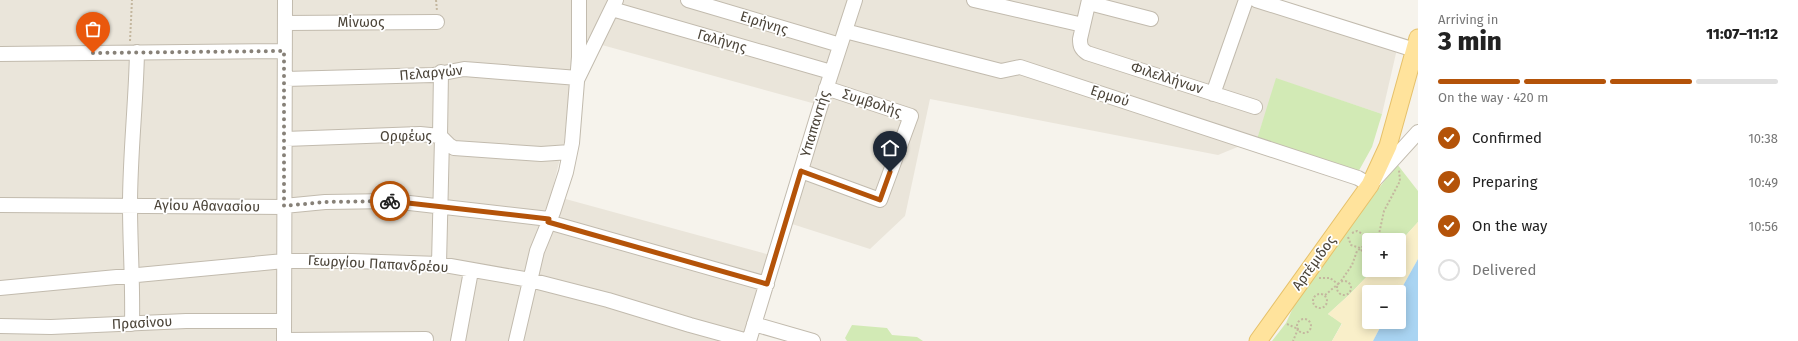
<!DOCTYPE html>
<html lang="en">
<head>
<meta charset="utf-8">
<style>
  body { margin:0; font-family:"Fira Sans",sans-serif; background:#f6f6f6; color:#222; height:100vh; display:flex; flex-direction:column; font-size:15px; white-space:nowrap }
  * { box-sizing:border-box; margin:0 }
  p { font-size:13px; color:#767676 }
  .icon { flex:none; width:22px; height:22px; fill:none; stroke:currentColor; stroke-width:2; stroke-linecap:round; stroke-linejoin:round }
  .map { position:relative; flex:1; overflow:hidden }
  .sheet { display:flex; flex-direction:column; background:#fff; width:380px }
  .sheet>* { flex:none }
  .fabs { position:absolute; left:1362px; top:233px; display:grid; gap:8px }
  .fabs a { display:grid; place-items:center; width:44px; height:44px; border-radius:4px; background:#fff; box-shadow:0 2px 10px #0003; font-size:20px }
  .pin { position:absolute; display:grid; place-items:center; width:34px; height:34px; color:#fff; margin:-41px -17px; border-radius:50% 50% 50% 0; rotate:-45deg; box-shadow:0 0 4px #0007 }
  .pin .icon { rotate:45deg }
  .courier { position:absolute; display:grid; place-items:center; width:40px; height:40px; margin:-20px; border:3px solid #b45309; border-radius:50%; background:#fff; color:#222; box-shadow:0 1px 5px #0007 }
  .headline em { font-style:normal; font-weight:800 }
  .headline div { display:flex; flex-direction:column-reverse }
  .headline { display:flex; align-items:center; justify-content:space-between; height:68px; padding:0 20px }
  h1 { font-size:26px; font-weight:800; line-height:30px }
  .bar { display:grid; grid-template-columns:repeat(4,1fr); gap:6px 4px; align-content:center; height:48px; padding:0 20px }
  .bar i { height:5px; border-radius:3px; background:#e0e0e0 }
  .bar .current { background:#b45309 }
  .bar p { grid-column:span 4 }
  ol { padding:0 20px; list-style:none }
  li { display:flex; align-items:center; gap:12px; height:44px }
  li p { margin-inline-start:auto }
  li .icon { padding:4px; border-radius:50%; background:#b45309; color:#fff; stroke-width:4 }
  li:last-child { color:#767676 }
  li i { width:22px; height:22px; border:2px solid #e0e0e0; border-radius:50% }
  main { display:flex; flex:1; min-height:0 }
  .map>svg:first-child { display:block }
  .residential { fill:#eae5da }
  .green { fill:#d2eab5 }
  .sand { fill:#f9efc9 }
  .water { fill:#a9d4f2 }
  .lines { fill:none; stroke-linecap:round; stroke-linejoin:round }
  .minor-casing { stroke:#c2bbae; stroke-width:16 }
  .major-casing { stroke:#e6c16a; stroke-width:19 }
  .path { stroke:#c4b79f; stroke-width:2; stroke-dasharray:2 2; stroke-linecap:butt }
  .minor { stroke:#fff; stroke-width:14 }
  .major { stroke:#ffe39c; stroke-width:17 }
  .done { stroke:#878178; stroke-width:4; stroke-dasharray:0 7.2 }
  .route { stroke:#b45309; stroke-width:5 }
  .labels { text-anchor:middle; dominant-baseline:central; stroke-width:3.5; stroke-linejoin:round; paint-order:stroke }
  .street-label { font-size:14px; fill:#4b4439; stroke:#fff }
</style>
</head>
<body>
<main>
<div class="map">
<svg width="1418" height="341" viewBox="0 0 1418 341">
  <rect width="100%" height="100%" fill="#f6f3ec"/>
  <path class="residential" d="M 0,0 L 1247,0 L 1397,49 L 1382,114 L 1277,79 L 1257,139 L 1218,155 L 930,99 L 905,216 L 870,249 L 792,224 L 823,106 L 602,45 L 574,45 L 564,142 L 551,195 L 770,255 L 746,341 L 0,341 Z"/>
  <path class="green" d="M 1276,78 L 1382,114 L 1372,147 L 1357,174 L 1257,139 Z
    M 1397,164 L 1418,191 L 1418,222 L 1399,243 L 1399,240 L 1369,240 L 1369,270 L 1373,270 L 1350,294 L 1328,314 L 1342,323 L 1332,341 L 1272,341 L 1286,323 L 1298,297 Z
    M 852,325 L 887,328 L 892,335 L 917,337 L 923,341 L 847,341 L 845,338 Z"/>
  <path class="sand" d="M 1418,222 L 1418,259 L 1399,293 L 1399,292 L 1369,292 L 1369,322 L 1383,322 L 1373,341 L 1332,341 L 1342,324 L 1328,314 L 1350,294 L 1373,270 L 1399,270 L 1399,243 Z"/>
  <path class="water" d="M 1418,259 L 1418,341 L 1373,341 L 1383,322 L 1399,322 L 1399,293 Z"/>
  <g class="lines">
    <defs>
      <path id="minor" d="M 688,0 L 840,45
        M 974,0 L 1083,25
        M 1089,0 L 1080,39 C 1080,46 1081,49 1087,53 L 1255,107
        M 1256,0 L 1418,51
        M 1089,3 L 1151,19
        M 612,9 L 831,72
        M 285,23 L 437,22
        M 845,31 L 1001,71 L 1020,67 L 1358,178 L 1370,185 L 1418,132
        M 0,54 L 285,51
        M 285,79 L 433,75 L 464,69 L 578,78 L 616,0
        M 1213,94 L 1246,0
        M 440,136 L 441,72
        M 285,139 L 420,134 L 440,136 L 449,145 L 454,148 L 541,154 L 570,152
        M 801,171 L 880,200 L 911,116 L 826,88
        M 0,205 L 284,207
        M 284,206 L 325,202 L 392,201 L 549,219
        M 548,222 L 767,284
        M 439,264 L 442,138
        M 0,288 L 284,261 L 352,261 L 439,264 L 530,280 L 608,300 L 690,325 L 748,341
        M 132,324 C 133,284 130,245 130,205 C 130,154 136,103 137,52
        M 754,324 L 813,341
        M 0,326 L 51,327 L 186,321 L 284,321
        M 284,340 L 426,339
        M 284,341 L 285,0
        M 458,341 L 471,271
        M 516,341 L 537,251 L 553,212 L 566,172 L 572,143 L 579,57 L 579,0
        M 749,341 L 819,111 L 855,0"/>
      <path id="major" d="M 1258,341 L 1370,185 L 1388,146 L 1418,38"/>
    </defs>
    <use href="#minor" class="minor-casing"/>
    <use href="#major" class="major-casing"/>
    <path class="path" d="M 436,0 L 437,11
      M 130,41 L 132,0
      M 1352,233 L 1357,231 L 1372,239
      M 1348,237 L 1351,245 L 1360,248 L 1369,260
      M 1371,240 L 1379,234 L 1384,211 L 1400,181 L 1399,170
      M 1319,278 L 1330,278 L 1338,284 L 1324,296
      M1337 288a7 7 0 1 1 14 0a7 7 0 1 1-14 0Z
      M 1341,281 L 1352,265 L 1357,251 L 1369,242
      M1313 301a7 7 0 1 1 14 0a7 7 0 1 1-14 0Z
      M1297 326a7 7 0 1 1 14 0a7 7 0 1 1-14 0Z
      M 1287,324 L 1298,329 L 1293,341"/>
    <use href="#minor" class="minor"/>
    <use href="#major" class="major"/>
  </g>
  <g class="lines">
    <path class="done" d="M 93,53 L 284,51 L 284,206 L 324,202 L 390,201"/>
    <path class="route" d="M 390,201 L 549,219 L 548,222 L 767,284 L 801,171 L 880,200 L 890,172"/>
  </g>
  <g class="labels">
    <g class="street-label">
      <text x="361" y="22">Μίνωος</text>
      <text transform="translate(764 23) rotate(17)">Ειρήνης</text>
      <text transform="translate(722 41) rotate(16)">Γαλήνης</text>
      <text transform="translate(431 73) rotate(-5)">Πελαργών</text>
      <text transform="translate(1167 78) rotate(18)">Φιλελλήνων</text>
      <text transform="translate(1110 96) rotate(18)">Ερμού</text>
      <text transform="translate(872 103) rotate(18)">Συμβολής</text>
      <text transform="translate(815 124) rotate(-73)">Υπαπαντής</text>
      <text x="406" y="136">Ορφέως</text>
      <text transform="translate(207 206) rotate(1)">Αγίου Αθανασίου</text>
      <text transform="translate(1314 263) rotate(-54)">Αρτέμιδος</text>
      <text transform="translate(378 264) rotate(3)">Γεωργίου Παπανδρέου</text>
      <text transform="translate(142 323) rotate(-3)">Πρασίνου</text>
    </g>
  </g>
</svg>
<div class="fabs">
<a>+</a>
<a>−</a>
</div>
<div class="pin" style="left:93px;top:53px;background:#ea580c"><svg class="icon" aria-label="bag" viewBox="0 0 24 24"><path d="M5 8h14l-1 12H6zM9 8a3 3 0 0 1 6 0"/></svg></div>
<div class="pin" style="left:890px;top:172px;background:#1f2937"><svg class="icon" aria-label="home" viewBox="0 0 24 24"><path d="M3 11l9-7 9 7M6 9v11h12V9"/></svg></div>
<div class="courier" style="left:390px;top:201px"><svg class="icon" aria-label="bike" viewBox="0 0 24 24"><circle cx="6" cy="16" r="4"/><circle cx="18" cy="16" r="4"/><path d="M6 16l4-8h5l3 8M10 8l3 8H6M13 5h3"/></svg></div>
</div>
<section class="sheet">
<div class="headline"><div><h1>3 min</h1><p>Arriving in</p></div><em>11:07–11:12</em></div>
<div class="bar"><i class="current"></i><i class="current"></i><i class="current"></i><i></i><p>On the way · 420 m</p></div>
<ol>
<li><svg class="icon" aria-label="check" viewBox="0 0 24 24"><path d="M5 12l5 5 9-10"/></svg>Confirmed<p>10:38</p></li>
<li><svg class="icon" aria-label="check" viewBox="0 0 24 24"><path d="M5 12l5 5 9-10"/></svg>Preparing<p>10:49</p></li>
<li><svg class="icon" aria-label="check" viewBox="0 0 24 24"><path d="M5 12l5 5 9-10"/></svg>On the way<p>10:56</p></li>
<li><i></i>Delivered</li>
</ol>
</section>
</main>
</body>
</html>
